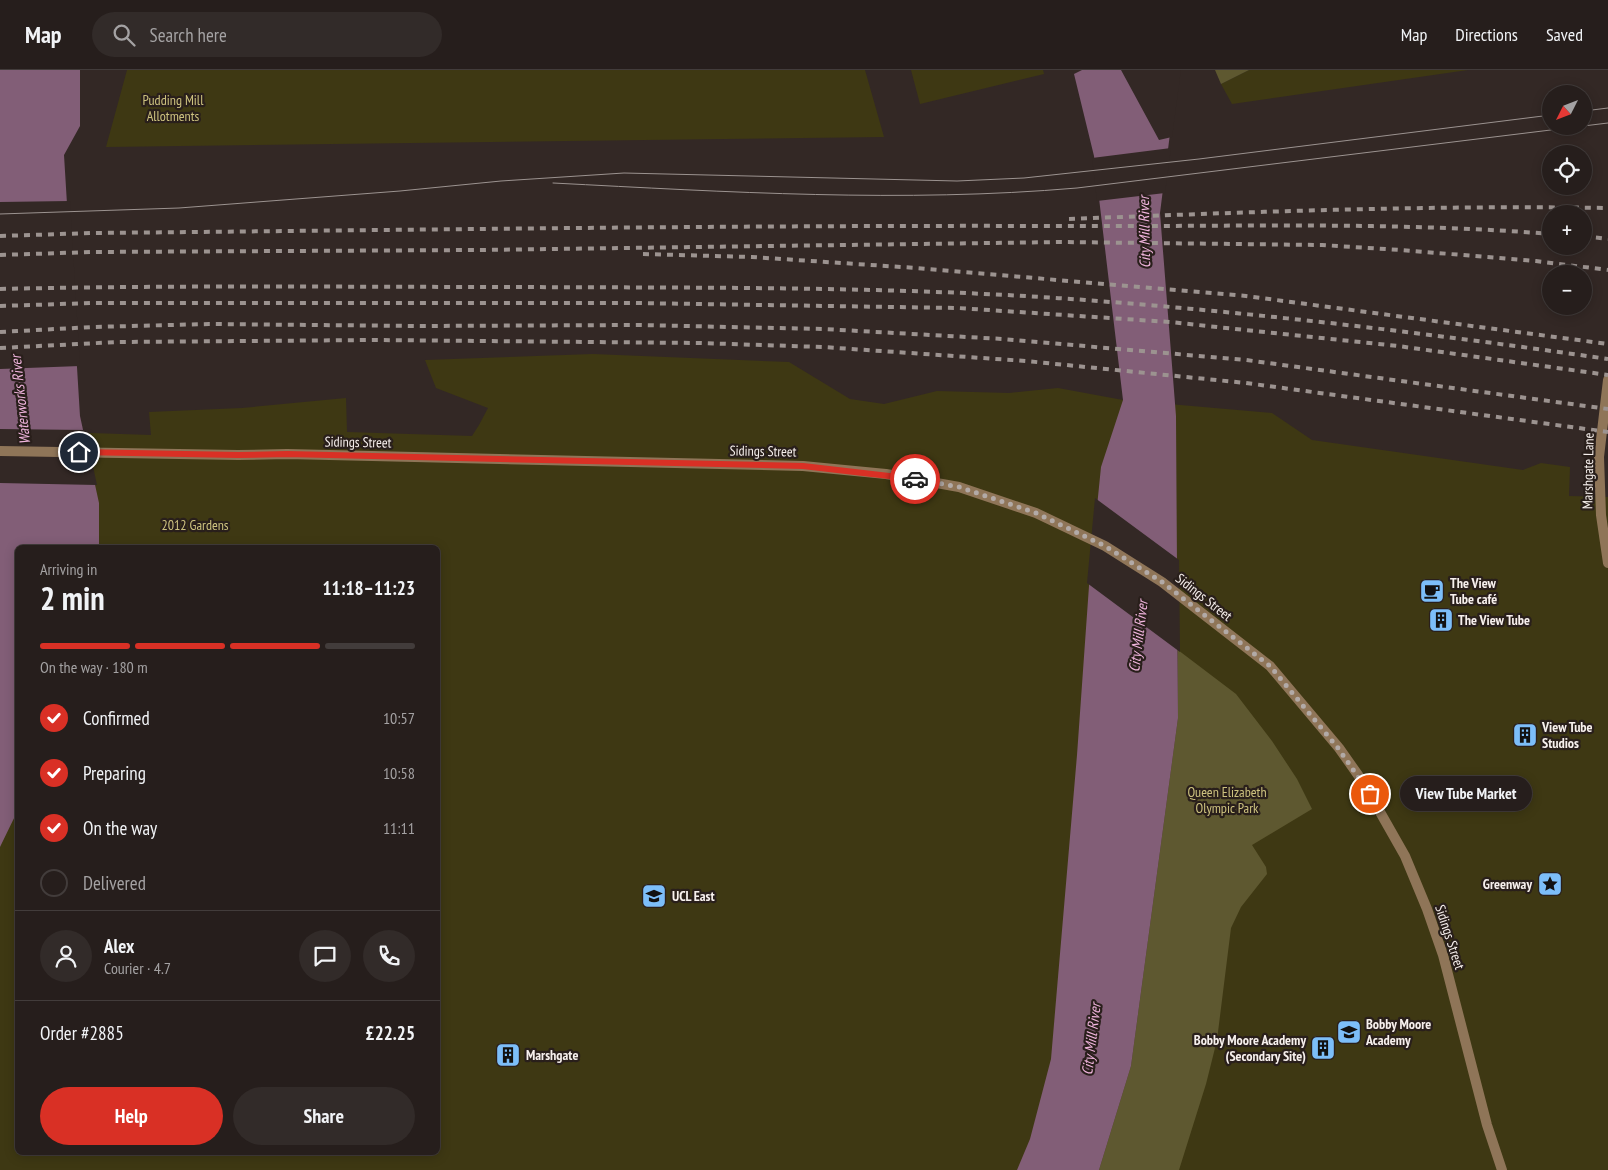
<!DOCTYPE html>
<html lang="en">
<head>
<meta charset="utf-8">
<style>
  body { margin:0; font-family:"PT Sans Narrow",sans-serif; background:#322b29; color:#f1f3f6; height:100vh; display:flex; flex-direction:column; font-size:19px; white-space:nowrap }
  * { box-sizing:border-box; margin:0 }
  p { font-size:16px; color:#a4a2a3 }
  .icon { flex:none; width:28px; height:28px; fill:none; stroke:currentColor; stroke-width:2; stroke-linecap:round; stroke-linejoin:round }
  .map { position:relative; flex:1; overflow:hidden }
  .details { position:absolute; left:15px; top:475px; width:425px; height:610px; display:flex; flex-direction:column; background:#261e1c; border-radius:8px; box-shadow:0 2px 12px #0003,0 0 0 1px #423c3b }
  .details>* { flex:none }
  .needle { width:32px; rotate:228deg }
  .tools { position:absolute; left:1542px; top:15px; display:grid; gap:10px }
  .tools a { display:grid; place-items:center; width:50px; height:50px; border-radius:50%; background:#261e1c; box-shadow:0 2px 12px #0003,0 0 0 1px #423c3b; font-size:25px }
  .pin { position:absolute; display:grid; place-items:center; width:42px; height:42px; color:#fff; margin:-21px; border:2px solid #fff; border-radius:50%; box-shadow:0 1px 5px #0007 }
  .courier { position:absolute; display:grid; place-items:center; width:50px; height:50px; margin:-25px; border:4px solid #d93025; border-radius:50%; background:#fff; color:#222; box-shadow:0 1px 6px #0007 }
  .bubble { position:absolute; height:35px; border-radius:18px; background:#261e1c; box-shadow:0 2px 12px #0003,0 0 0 1px #423c3b; font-size:16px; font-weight:700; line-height:35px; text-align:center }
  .summary em { font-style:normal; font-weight:700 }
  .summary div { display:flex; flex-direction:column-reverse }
  .summary { display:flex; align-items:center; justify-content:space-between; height:85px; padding:0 25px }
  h1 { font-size:32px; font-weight:700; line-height:38px }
  .bar { display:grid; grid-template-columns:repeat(4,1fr); gap:8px 5px; align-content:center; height:60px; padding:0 25px }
  .bar i { height:6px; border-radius:4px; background:#423c3b }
  .bar .on { background:#d93025 }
  .bar p { grid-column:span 4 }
  .line { display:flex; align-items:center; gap:12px; padding:0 25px; border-top:1px solid #423c3b }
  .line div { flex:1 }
  .round { display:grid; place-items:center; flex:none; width:52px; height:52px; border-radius:26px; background:#322b29 }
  ol { padding:0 25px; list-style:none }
  li { display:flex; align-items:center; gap:15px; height:55px }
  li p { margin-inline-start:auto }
  li .icon { padding:5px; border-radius:50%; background:#d93025; color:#fff; stroke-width:4 }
  li:last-child { color:#a4a2a3 }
  li i { width:28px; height:28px; border:2px solid #423c3b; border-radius:50% }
  .cta { display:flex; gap:10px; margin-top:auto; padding:10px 25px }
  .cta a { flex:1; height:58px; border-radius:30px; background:#d93025; color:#fff; font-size:20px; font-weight:700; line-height:58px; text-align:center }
  .cta a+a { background:#322b29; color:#f1f3f6 }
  header { display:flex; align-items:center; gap:30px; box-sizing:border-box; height:70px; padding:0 25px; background:#261e1c; border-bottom:1px solid #423c3b }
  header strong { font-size:24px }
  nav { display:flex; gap:28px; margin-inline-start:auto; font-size:18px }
  .search { width:350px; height:45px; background:#322b29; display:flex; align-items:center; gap:12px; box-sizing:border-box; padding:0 18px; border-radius:28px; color:#a4a2a3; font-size:19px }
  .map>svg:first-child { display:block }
  .green { fill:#3e3813; fill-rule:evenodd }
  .forest { fill:#5e5830 }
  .water { fill:#825e77 }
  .pier { fill:#332825 }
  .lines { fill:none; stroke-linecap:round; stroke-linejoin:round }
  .street { stroke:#8f7558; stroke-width:10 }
  .tram { stroke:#9c9390; stroke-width:1 }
  .rail { stroke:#9c9390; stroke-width:4; stroke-dasharray:6 6; stroke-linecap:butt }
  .done { stroke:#b2aaa7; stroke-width:5; stroke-dasharray:0 9 }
  .route { stroke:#d93025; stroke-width:6 }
  .labels { text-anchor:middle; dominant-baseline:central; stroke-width:4.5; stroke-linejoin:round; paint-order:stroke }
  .park-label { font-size:14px; fill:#cdc27f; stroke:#291f1b }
  .street-label { font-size:14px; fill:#f7f0ed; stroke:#291f1b }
  .poi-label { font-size:14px; font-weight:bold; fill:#f7f0ed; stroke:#291f1b; text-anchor:start }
  .water-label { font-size:15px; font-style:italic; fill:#f1b5de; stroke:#291f1b }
</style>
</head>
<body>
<header>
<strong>Map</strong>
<div class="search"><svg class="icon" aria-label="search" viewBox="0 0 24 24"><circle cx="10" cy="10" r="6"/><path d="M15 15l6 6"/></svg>Search here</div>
<nav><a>Map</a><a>Directions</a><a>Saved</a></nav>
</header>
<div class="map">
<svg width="1608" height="1100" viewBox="0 0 1608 1100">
  <rect width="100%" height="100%" fill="#332825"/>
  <path class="green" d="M 127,0 L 865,0 L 884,67 L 106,77 Z
    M 911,0 L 1043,0 L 1044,4 L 920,34 Z
    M 1249,0 L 1468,0 L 1232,34 L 1221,14 Z
    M 593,284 L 789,292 L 850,329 L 884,334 L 937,321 L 1009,323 L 1058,318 L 1123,330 L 1272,343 L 1312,370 L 1523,400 L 1541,393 L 1570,397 L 1569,426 L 1608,427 L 1608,1100 L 0,1100 L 0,360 L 151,365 L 149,342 L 242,338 L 346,328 L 347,362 L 472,366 L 479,355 L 488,338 L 436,318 L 425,290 ZM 18,478 L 438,478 L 438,1082 L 18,1082 Z"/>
  <path class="forest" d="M 1215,0 L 1249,0 L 1221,14 Z
    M 1178,580 L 1236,624 L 1272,671 L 1297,709 L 1312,739 L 1252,775 L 1266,797 L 1267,804 L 1241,837 L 1231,858 L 1217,970 L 1206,1014 L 1179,1100 L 1099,1100 L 1131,996 L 1178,648 Z"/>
  <path class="water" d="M 0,0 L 80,0 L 80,56 L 64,85 L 80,346 L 99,433 L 99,477 L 18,478 L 17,742 L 0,777 Z
    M 1082,0 L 1178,0 L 1160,143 L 1176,346 L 1178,648 L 1131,996 L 1099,1100 L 1017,1100 L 1030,1069 L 1051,989 L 1077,685 L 1089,516 L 1101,397 L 1123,330 L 1094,86 L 1074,4 Z"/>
  <path class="pier" d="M 1121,0 L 1181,0 L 1172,67 L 1159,70 Z
    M 1171,78 L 1165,123 L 1097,131 L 1092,88 Z
    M 70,131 L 80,296 L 0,299 L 0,132 Z
    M 0,359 L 85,360 L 97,415 L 0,413 Z
    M 1095,428 L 1179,490 L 1180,582 L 1087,513 Z"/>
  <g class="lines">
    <path class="street" d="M 1608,310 L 1599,387 L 1601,445 L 1608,493
      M 0,381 L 238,385 L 287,384 L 803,396 L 886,404 L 959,417 L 1036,443 L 1105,476 L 1162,512 L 1270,596 L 1339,678 L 1363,712 L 1405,786 L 1427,839 L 1443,885 L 1487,1055 L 1502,1100"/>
    <path class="tram" d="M 1584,41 L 1608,38
      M 553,113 C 728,122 903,133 1077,118 L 1608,53
      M 0,144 L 179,138 L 400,121 L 501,111 L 624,103 L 957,111 L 1024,108 L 1199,89 L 1551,45"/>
    <path class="rail" d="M 1069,149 C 1248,142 1428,135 1608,138
      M 0,166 L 92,163 C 414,160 737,155 1060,156 C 1223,157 1388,151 1551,164
      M 1584,166 L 1608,169
      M 643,184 L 752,187 L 916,198 L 1246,226 L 1608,274
      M 0,185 L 92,182 L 480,180 L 1061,172 L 1322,175 L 1401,180 L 1536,191 L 1608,200
      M 0,219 C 173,215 346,217 518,217 C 707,218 897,216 1085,230 C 1260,243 1435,264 1608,289
      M 0,236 L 92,233 L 634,233 L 958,238 L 1170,252 L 1245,260 L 1398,276 L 1608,305
      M 0,262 L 93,257 L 209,254 L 421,256 L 638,255 L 824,259 L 1003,269 L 1246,290 L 1608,339
      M 0,278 L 118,272 L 374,270 L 699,273 L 823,277 L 1026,291 L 1246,313 L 1608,362"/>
  </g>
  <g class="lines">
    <path class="done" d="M 915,409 L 959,417 L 1036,443 L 1105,476 L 1162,512 L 1270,596 L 1338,678 L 1370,724"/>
    <path class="route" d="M 79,382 L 238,385 L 287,384 L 803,396 L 915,409"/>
  </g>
  <defs>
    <symbol id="cafe-square" viewBox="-11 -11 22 22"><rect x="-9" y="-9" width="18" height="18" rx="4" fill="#7cbef9" stroke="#291f1b"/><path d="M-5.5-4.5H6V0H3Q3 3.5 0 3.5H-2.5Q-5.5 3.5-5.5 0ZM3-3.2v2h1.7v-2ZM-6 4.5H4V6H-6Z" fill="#111"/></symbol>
    <symbol id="building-square" viewBox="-11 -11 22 22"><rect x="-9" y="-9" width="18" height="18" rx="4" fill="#7cbef9" stroke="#291f1b"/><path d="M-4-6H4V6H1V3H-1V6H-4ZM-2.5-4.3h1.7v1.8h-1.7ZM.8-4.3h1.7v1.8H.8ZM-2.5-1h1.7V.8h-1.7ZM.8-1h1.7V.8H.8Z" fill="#111"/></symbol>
    <symbol id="sight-square" viewBox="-11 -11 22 22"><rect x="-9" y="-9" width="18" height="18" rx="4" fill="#7cbef9" stroke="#291f1b"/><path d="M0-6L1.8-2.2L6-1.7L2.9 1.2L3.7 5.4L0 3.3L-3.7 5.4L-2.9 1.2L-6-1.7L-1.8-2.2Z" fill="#111"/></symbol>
    <symbol id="university-square" viewBox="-11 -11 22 22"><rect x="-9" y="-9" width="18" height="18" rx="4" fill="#7cbef9" stroke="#291f1b"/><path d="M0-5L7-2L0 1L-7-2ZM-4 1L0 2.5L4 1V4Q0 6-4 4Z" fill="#111"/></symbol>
    <symbol id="school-square" viewBox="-11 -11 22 22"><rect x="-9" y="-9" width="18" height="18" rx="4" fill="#7cbef9" stroke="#291f1b"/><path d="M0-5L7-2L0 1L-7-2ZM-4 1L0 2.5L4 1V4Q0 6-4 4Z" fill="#111"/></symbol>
  </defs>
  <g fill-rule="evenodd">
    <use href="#cafe-square" x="1418" y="507" width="28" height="28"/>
    <use href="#building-square" x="1427" y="536" width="28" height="28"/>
    <use href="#building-square" x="1511" y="651" width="28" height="28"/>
    <use href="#sight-square" x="1536" y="800" width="28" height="28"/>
    <use href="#university-square" x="640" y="812" width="28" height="28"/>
    <use href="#school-square" x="1335" y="948" width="28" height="28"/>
    <use href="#building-square" x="1309" y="964" width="28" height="28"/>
    <use href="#building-square" x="494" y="971" width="28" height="28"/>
  </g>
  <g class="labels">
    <g class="park-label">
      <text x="173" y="30">Pudding Mill<tspan x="173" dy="16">Allotments</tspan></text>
      <text x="195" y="455">2012 Gardens</text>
      <text x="1227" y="722">Queen Elizabeth<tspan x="1227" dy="16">Olympic Park</tspan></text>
    </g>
    <g class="street-label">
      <text transform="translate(358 372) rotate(1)">Sidings Street</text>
      <text transform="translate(763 381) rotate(1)">Sidings Street</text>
      <text transform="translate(1588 401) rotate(-89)">Marshgate Lane</text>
      <text transform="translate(1204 527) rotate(38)">Sidings Street</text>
      <text transform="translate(1450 867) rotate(72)">Sidings Street</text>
    </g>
    <g class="poi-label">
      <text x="1450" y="513">The View<tspan x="1450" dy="16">Tube café</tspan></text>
      <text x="1458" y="550">The View Tube</text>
      <text x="1542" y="657">View Tube<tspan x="1542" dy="16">Studios</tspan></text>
      <text x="1532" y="814" text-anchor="end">Greenway</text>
      <text x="672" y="826">UCL East</text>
      <text x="1366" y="954">Bobby Moore<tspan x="1366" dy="16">Academy</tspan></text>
      <text x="1306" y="970" text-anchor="end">Bobby Moore Academy<tspan x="1306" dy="16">(Secondary Site)</tspan></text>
      <text x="526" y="985">Marshgate</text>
    </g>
    <g class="water-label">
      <text transform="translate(1144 162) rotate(-91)">City Mill River</text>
      <text transform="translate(20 330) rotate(-96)">Waterworks River</text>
      <text transform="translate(1138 566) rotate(-83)">City Mill River</text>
      <text transform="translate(1091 969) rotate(-83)">City Mill River</text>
    </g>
  </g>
</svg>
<div class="tools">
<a><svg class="needle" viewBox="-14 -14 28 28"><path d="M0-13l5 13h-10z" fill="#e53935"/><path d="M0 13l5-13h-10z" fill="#a4a2a3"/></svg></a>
<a><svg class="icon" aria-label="locate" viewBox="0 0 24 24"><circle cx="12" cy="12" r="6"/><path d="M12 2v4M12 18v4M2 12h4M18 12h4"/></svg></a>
<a>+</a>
<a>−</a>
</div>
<div class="pin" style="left:1370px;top:724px;background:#ea580c"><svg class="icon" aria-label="bag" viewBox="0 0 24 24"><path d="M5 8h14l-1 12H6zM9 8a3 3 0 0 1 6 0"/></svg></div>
<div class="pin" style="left:79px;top:382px;background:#1f2937"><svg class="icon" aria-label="home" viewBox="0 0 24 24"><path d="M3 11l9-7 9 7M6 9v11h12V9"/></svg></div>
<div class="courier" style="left:915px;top:409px"><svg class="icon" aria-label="car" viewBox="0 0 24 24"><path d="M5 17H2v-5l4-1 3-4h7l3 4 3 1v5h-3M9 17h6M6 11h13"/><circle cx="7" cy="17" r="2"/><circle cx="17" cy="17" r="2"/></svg></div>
<div class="bubble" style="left:1400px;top:706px;width:132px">View Tube Market</div>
<section class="details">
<div class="summary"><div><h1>2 min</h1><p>Arriving in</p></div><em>11:18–11:23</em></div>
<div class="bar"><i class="on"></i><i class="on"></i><i class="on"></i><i></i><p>On the way · 180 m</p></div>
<ol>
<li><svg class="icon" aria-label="check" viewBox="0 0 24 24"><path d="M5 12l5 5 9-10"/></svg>Confirmed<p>10:57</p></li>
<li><svg class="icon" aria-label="check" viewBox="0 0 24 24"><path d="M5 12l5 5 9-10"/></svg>Preparing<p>10:58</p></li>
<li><svg class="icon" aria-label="check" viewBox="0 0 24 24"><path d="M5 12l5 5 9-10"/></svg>On the way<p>11:11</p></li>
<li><i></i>Delivered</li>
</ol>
<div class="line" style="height:90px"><a class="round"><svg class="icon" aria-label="person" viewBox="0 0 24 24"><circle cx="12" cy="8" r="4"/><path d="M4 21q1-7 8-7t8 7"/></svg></a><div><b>Alex</b><p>Courier · 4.7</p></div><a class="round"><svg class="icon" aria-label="chat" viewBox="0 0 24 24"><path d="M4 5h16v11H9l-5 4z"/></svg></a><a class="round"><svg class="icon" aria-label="phone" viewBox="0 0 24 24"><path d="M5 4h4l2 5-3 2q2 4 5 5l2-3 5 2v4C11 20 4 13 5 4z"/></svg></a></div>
<div class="line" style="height:65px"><div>Order #2885</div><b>£22.25</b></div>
<div class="cta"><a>Help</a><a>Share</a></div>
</section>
</div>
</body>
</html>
